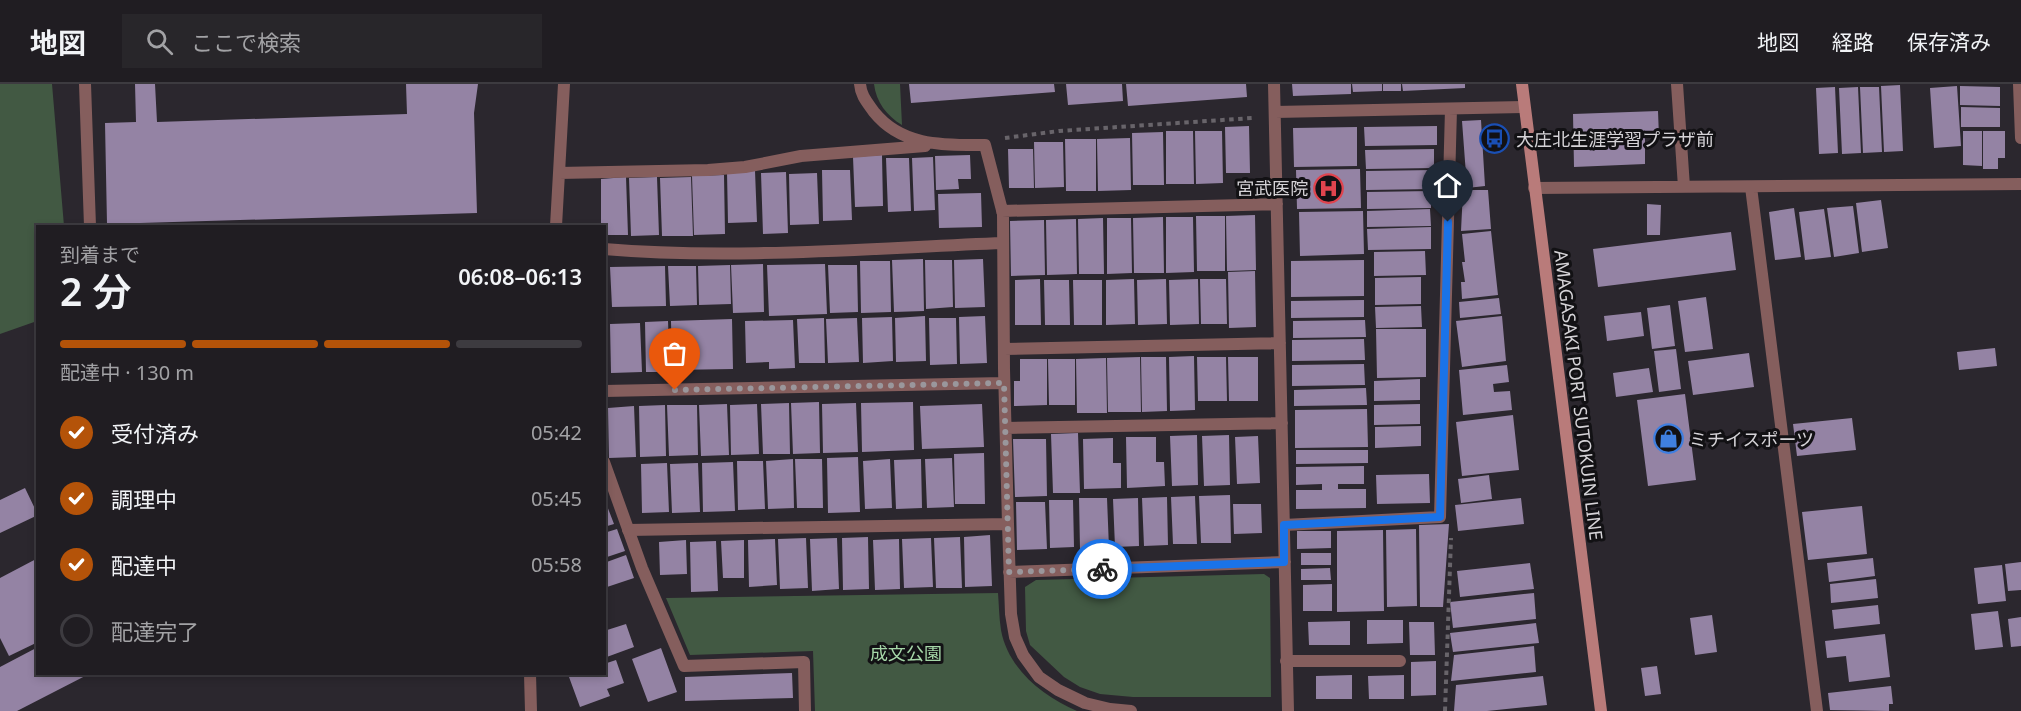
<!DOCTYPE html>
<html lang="ja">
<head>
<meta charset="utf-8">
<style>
  body { margin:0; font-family:"Noto Sans","Noto Sans JP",sans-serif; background:#28262a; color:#f1f3f6; height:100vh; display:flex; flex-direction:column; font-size:22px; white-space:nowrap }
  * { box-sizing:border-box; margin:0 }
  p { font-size:20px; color:#a2a2a5 }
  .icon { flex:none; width:33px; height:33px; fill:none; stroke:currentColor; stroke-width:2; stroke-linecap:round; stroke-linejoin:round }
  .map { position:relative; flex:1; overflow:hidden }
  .sheet { position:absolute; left:36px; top:141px; width:570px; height:450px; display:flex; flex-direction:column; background:#201d22; border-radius:0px; box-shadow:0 3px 9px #0003,0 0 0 2px #3d3b40 }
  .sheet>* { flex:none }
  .pin { position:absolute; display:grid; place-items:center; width:51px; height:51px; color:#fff; margin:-62px -26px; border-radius:50% 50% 50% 0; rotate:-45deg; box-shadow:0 0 6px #0007 }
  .pin .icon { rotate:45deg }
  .courier { position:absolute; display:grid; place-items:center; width:60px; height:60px; margin:-30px; border:4px solid #1a73e8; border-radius:50%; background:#fff; color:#222; box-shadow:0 2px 8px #0007 }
  .headline em { font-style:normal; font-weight:600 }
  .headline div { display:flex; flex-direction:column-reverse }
  .headline { display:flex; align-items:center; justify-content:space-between; height:102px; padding:0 24px }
  h1 { font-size:39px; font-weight:600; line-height:45px }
  .bar { display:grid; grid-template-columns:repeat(4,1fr); gap:9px 6px; align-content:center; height:72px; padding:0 24px }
  .bar i { height:8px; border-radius:4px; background:#3d3b40 }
  .bar .on { background:#b45309 }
  .bar p { grid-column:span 4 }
  ol { padding:0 24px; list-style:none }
  li { display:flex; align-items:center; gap:18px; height:66px }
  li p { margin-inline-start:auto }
  li .icon { padding:6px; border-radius:50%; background:#b45309; color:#fff; stroke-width:4 }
  li:last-child { color:#a2a2a5 }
  li i { width:33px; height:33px; border:3px solid #3d3b40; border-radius:50% }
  header { display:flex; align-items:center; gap:36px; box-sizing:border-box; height:84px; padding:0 30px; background:#201d22; border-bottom:2px solid #3d3b40 }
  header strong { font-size:28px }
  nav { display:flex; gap:33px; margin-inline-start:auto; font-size:21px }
  .search { width:420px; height:54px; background:#28262a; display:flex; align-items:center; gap:15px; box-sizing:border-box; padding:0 21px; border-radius:0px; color:#a2a2a5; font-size:22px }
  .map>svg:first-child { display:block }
  .green { fill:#425943 }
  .building { fill:#9483a4 }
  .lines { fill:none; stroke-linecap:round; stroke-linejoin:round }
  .path { stroke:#68646a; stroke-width:4; stroke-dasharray:4.5 4.5; stroke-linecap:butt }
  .service { stroke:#855e5d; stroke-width:12 }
  .pedestrian { stroke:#855e5d; stroke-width:12 }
  .minor { stroke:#855e5d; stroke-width:12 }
  .secondary { stroke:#b97b7a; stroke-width:12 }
  .done { stroke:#9a979c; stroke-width:6; stroke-dasharray:0 10.8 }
  .route { stroke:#1a73e8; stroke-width:8 }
  .labels { text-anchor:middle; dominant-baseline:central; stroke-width:6; stroke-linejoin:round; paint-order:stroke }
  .poi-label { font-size:18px; fill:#d5d3d7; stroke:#121114; text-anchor:start }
  .street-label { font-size:18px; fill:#d5d3d7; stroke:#121114 }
  .park-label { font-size:18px; fill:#a6d7a8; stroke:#121114 }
</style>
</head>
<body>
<header>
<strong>地図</strong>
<div class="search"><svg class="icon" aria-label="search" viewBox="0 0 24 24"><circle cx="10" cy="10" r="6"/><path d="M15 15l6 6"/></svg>ここで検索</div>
<nav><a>地図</a><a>経路</a><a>保存済み</a></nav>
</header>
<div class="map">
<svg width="2021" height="627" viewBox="0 0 2021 627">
  <rect width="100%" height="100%" fill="#2b272e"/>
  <path class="green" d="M 0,0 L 52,0 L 64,142 L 38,142 L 37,237 L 0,250 Z
    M 874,0 L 900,0 L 902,41 C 887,32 876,18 874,0 Z
    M 1264,490 L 1270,494 L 1271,613 L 1133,613 L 1100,610 L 1080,603 L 1064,593 L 1030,561 L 1026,547 L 1025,503 L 1036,496 Z
    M 998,509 C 999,521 999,534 1001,546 C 1008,585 1043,612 1077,627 L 815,627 L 813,567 L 690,571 L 666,514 Z"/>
  <path class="building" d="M 135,0 L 155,0 L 157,38 L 407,30 L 406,0 L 478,0 L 474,29 L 477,129 L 107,140 L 105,39 L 136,38 Z
    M 909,0 L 1054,0 L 1055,8 L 911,19 Z
    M 1066,0 L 1122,0 L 1123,17 L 1068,21 Z
    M 1126,0 L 1246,0 L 1247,13 L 1128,22 Z
    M 1292,0 L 1351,0 L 1351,10 L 1293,12 Z
    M 1352,0 L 1382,0 L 1382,7 L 1353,8 Z
    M 1383,0 L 1401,0 L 1401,7 L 1383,7 Z
    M 1402,0 L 1465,0 L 1465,4 L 1403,7 Z
    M 1900,1 L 1903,67 L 1884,68 L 1881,2 Z
    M 1957,2 L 1961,62 L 1934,64 L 1930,4 Z
    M 1960,2 L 2000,3 L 2000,22 L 1960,21 Z
    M 1835,3 L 1838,69 L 1819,70 L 1816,4 Z
    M 1858,3 L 1861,69 L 1842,70 L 1839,4 Z
    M 1860,3 L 1879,3 L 1882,68 L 1863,69 Z
    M 1961,23 L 2000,24 L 2000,43 L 1961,43 Z
    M 1658,27 L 1659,53 L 1645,53 L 1645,80 L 1574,83 L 1573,30 Z
    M 1481,36 L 1485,102 L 1467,104 L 1462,37 Z
    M 1249,42 L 1250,89 L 1226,89 L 1225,43 Z
    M 1437,42 L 1437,61 L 1365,62 L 1364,43 Z
    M 1357,43 L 1357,82 L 1294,83 L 1293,44 Z
    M 1166,47 L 1193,47 L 1194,100 L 1166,100 Z
    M 1195,47 L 1222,47 L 1223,99 L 1196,100 Z
    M 1963,47 L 1982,47 L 1982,82 L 1963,81 Z
    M 1983,47 L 2005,47 L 2005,74 L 1998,74 L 1998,85 L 1983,85 Z
    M 1163,48 L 1164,101 L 1133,101 L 1132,49 Z
    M 1130,54 L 1131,106 L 1098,107 L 1097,55 Z
    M 1065,55 L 1096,55 L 1096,107 L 1066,107 Z
    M 1034,58 L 1063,58 L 1064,103 L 1035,104 Z
    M 1008,65 L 1033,65 L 1034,104 L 1009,104 Z
    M 1434,65 L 1434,84 L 1366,85 L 1365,66 Z
    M 882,71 L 883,122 L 855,123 L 853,73 Z
    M 970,71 L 971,95 L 958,95 L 959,105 L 936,106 L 935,72 Z
    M 933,73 L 935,126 L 914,127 L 912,74 Z
    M 886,74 L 909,74 L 911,127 L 888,128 Z
    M 1360,85 L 1361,124 L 1297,125 L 1296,86 Z
    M 822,86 L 850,86 L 852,136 L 823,137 Z
    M 1434,86 L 1435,105 L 1366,106 L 1366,87 Z
    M 755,87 L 757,138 L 728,139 L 727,88 Z
    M 786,88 L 788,149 L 763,150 L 761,89 Z
    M 817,89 L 819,140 L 790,141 L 789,90 Z
    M 724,91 L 725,150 L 694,151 L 692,92 Z
    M 626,93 L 628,151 L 604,151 L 604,142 L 601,142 L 601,95 Z
    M 657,93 L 659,151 L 631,152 L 629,94 Z
    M 691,93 L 693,152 L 662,152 L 660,94 Z
    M 1463,106 L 1488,106 L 1491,145 L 1461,147 Z
    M 1431,107 L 1431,124 L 1367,125 L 1367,108 Z
    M 981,109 L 982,143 L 939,144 L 938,110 Z
    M 1881,116 L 1888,164 L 1862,168 L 1856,119 Z
    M 1647,120 L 1661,121 L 1660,151 L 1647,151 Z
    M 1853,122 L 1859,169 L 1834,173 L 1827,124 Z
    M 1794,124 L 1801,173 L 1775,176 L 1769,128 Z
    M 1430,125 L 1431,142 L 1367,143 L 1367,127 Z
    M 1824,125 L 1831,173 L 1805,176 L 1799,128 Z
    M 1363,127 L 1364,170 L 1300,172 L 1299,128 Z
    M 1255,131 L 1256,186 L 1227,187 L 1226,132 Z
    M 1196,132 L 1225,132 L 1225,187 L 1197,187 Z
    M 1163,133 L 1164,189 L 1134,189 L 1133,134 Z
    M 1166,133 L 1193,133 L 1194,188 L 1166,189 Z
    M 1103,134 L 1104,190 L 1079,190 L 1078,135 Z
    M 1107,134 L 1131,134 L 1132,189 L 1107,190 Z
    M 1076,135 L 1077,190 L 1047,191 L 1046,136 Z
    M 1044,136 L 1045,191 L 1011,192 L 1010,137 Z
    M 1431,143 L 1431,165 L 1368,166 L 1367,145 Z
    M 1491,147 L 1498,211 L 1462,215 L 1461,198 L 1465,198 L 1462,178 L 1465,178 L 1462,150 Z
    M 1731,148 L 1736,186 L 1598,203 L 1593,165 Z
    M 1425,167 L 1426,191 L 1374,192 L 1374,168 Z
    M 923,175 L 924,227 L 894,228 L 892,176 Z
    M 983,175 L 985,223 L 955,224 L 954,176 Z
    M 925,176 L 952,176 L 953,223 L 926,225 Z
    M 1364,176 L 1364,212 L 1291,213 L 1291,177 Z
    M 860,177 L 890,177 L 891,228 L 861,229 Z
    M 763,180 L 764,228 L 733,229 L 731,181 Z
    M 825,180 L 827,230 L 769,232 L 767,181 Z
    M 730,181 L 731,220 L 699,221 L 698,182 Z
    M 828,181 L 857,181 L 858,228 L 830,229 Z
    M 665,182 L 666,222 L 612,223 L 610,183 Z
    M 668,182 L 696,182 L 697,221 L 670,222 Z
    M 1255,187 L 1256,243 L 1229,244 L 1228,188 Z
    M 1421,193 L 1421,220 L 1375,221 L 1375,194 Z
    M 1040,195 L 1041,241 L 1015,241 L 1015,196 Z
    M 1134,195 L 1135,240 L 1106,241 L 1106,196 Z
    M 1166,195 L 1167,240 L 1138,241 L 1137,196 Z
    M 1198,195 L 1199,240 L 1170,241 L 1169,196 Z
    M 1200,195 L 1226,195 L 1227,240 L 1201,240 Z
    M 1044,196 L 1069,196 L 1070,241 L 1045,241 Z
    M 1073,196 L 1102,196 L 1102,241 L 1074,241 Z
    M 1706,213 L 1713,265 L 1685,268 L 1678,217 Z
    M 1499,214 L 1501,230 L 1460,234 L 1459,218 Z
    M 1364,216 L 1364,233 L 1291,234 L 1291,217 Z
    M 1670,221 L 1675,262 L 1652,265 L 1647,224 Z
    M 1421,222 L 1422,243 L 1376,244 L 1375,223 Z
    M 1641,228 L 1644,252 L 1607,257 L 1604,232 Z
    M 925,232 L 926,277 L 896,278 L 895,234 Z
    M 985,232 L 987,279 L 960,280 L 959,233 Z
    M 1502,232 L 1506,277 L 1462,283 L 1456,237 Z
    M 892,233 L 893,277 L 863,279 L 862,234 Z
    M 824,234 L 825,279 L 799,279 L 797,235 Z
    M 857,234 L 859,278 L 828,279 L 826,235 Z
    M 929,234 L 956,234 L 957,280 L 930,281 Z
    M 732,235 L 733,285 L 672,286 L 671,237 Z
    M 793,236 L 795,284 L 769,285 L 769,278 L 746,279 L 745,237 Z
    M 1365,236 L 1366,253 L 1293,254 L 1293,237 Z
    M 668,237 L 670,288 L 646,288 L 645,238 Z
    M 640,239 L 642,288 L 611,289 L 610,240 Z
    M 1376,245 L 1426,245 L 1426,293 L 1377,294 Z
    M 1364,255 L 1365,276 L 1292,277 L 1292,256 Z
    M 1995,264 L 1997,282 L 1959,286 L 1957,268 Z
    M 1676,265 L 1681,305 L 1659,308 L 1654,267 Z
    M 1749,269 L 1754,303 L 1693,311 L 1688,277 Z
    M 1194,272 L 1195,326 L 1170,327 L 1169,273 Z
    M 1140,273 L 1141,328 L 1108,328 L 1107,274 Z
    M 1141,273 L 1166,273 L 1167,327 L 1142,328 Z
    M 1197,273 L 1226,273 L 1227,317 L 1198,317 Z
    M 1228,273 L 1258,273 L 1258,317 L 1229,317 Z
    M 1106,274 L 1107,329 L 1077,329 L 1076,275 Z
    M 1020,275 L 1047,275 L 1047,321 L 1014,322 L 1014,297 L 1020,297 Z
    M 1048,275 L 1075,275 L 1075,321 L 1049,321 Z
    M 1364,280 L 1365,301 L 1292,302 L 1292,281 Z
    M 1507,281 L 1509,298 L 1493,300 L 1494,308 L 1510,307 L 1512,326 L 1463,331 L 1459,286 Z
    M 1649,284 L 1653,308 L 1616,313 L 1613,289 Z
    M 1420,295 L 1420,316 L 1374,317 L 1374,297 Z
    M 1366,304 L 1367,321 L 1294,322 L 1294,306 Z
    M 1685,310 L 1696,396 L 1648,402 L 1637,316 Z
    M 819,318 L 820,369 L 793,370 L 791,319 Z
    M 913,318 L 914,366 L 862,368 L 861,319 Z
    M 789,319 L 790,370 L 763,370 L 761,320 Z
    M 856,319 L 858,368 L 823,369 L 822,320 Z
    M 727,320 L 729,371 L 701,372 L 699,321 Z
    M 757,320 L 759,370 L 731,371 L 730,321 Z
    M 982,320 L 984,363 L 922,365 L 920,322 Z
    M 1420,320 L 1420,340 L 1374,341 L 1374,321 Z
    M 665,321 L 666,372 L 640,373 L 639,322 Z
    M 667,321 L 697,321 L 698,371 L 669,372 Z
    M 634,322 L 636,373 L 609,374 L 608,324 Z
    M 1367,325 L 1368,363 L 1295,364 L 1295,326 Z
    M 1513,331 L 1519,386 L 1462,392 L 1456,338 Z
    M 1852,334 L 1856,366 L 1797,372 L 1793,340 Z
    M 1421,342 L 1421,362 L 1375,364 L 1375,343 Z
    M 1078,349 L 1080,409 L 1053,409 L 1051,350 Z
    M 1197,351 L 1198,401 L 1172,402 L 1170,352 Z
    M 1229,351 L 1230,401 L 1204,402 L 1202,352 Z
    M 1258,352 L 1260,399 L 1237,400 L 1235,353 Z
    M 1126,353 L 1156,353 L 1156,378 L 1164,378 L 1165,402 L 1127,404 Z
    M 1113,354 L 1113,379 L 1121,379 L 1121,404 L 1084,405 L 1083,355 Z
    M 1013,355 L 1046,355 L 1047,412 L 1015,413 Z
    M 1296,366 L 1368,366 L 1368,379 L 1296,380 Z
    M 984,369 L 985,420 L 955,420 L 954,370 Z
    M 858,373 L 860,428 L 828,429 L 827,374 Z
    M 952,374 L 954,423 L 927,424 L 925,375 Z
    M 793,375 L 794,424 L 768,425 L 766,377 Z
    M 795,375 L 822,375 L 823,424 L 797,424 Z
    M 890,375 L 892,424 L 865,425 L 863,377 Z
    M 921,375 L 922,424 L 896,425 L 894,376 Z
    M 737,377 L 763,377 L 765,425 L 738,426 Z
    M 733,378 L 735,427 L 703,428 L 702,379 Z
    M 667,379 L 669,428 L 642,429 L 641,380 Z
    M 698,379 L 700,428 L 672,429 L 670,380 Z
    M 1364,382 L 1364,400 L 1338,400 L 1338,405 L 1366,405 L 1366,424 L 1296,425 L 1296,406 L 1322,406 L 1322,400 L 1296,401 L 1296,383 Z
    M 1429,390 L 1430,419 L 1377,420 L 1376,391 Z
    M 1489,391 L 1492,415 L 1461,419 L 1458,395 Z
    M 25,404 L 38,431 L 0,449 L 0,416 Z
    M 1230,411 L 1231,459 L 1201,459 L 1199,412 Z
    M 1195,412 L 1197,460 L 1173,460 L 1171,413 Z
    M 1167,413 L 1168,461 L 1144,462 L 1142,414 Z
    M 604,414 L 614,440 L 604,443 Z
    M 1079,414 L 1107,414 L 1109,464 L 1080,465 Z
    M 1138,414 L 1139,462 L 1115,463 L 1113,415 Z
    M 1521,414 L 1524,440 L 1458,447 L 1455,421 Z
    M 1049,416 L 1073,416 L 1074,463 L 1050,464 Z
    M 1016,418 L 1045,418 L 1047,465 L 1017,466 Z
    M 1233,420 L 1261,420 L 1262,449 L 1234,450 Z
    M 1862,422 L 1867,470 L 1808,476 L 1802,428 Z
    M 1449,440 L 1443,523 L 1420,523 L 1419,441 Z
    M 617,445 L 625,467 L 604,474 L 604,449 Z
    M 1416,445 L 1417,522 L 1387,523 L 1386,446 Z
    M 1383,446 L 1384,527 L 1337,528 L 1337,447 Z
    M 1297,447 L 1331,447 L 1331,464 L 1297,465 Z
    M 990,451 L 992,502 L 965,503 L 964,453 Z
    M 868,453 L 869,505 L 843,506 L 842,454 Z
    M 960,453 L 962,504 L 936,504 L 934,454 Z
    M 806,454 L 808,504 L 780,505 L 778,455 Z
    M 837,454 L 839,505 L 812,507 L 810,455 Z
    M 931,454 L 933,503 L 904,504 L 902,455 Z
    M 775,455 L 777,501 L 749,503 L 748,456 Z
    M 899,455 L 900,505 L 875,506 L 873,456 Z
    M 686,456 L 687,490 L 660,491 L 659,458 Z
    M 744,456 L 744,494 L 723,494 L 721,457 Z
    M 716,457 L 718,507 L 691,508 L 690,458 Z
    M 1301,469 L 1331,469 L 1331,481 L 1301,481 Z
    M 626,471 L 634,494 L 604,504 L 604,479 Z
    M 38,474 L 38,558 L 9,572 L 0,554 L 0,494 Z
    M 1873,474 L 1875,492 L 1829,498 L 1827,479 Z
    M 2021,478 L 2021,506 L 2008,507 L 2005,480 Z
    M 1530,479 L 1534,505 L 1460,513 L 1457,487 Z
    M 2002,481 L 2006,517 L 1978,520 L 1974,484 Z
    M 1330,484 L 1331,496 L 1301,496 L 1301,485 Z
    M 1876,495 L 1878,514 L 1831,519 L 1830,500 Z
    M 1332,500 L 1332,527 L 1303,527 L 1303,501 Z
    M 1534,509 L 1536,535 L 1453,544 L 1450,518 Z
    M 1878,521 L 1880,540 L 1834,545 L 1832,526 Z
    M 1998,527 L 2003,563 L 1975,566 L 1971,530 Z
    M 1712,531 L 1717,568 L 1695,571 L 1690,534 Z
    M 2021,533 L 2021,562 L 2011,563 L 2008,535 Z
    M 1367,536 L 1403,536 L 1403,559 L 1367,560 Z
    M 1350,537 L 1350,561 L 1309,561 L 1308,538 Z
    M 1409,538 L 1434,538 L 1435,571 L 1410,571 Z
    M 1536,539 L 1539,559 L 1453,568 L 1450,549 Z
    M 626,540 L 634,563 L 604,574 L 604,547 Z
    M 1885,550 L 1890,593 L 1849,598 L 1846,572 L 1827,574 L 1825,557 Z
    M 1534,562 L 1536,588 L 1451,597 L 1454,571 Z
    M 38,563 L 38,590 L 89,590 L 17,627 L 0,627 L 0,583 Z
    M 661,564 L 677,608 L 648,618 L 632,575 Z
    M 616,576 L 624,599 L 607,605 L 610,612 L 580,623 L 569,593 L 578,590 L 604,590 L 604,580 Z
    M 1436,577 L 1436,611 L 1411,612 L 1411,578 Z
    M 1657,582 L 1661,610 L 1645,612 L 1641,584 Z
    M 792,589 L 793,614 L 685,617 L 685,593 Z
    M 1352,591 L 1352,615 L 1316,615 L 1316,592 Z
    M 1404,591 L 1404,615 L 1369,615 L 1368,592 Z
    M 1543,592 L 1547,621 L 1487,627 L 1454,627 L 1456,601 Z
    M 1891,602 L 1893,620 L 1889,620 L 1889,627 L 1830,626 L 1828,609 Z"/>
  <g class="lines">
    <path class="path" d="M 1005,54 L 1059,47 L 1252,34
      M 1445,627 L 1451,454"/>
    <path class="service" d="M 85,0 L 90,142"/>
    <path class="pedestrian" d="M 604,378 L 642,484 L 684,582 L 804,578 L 805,627"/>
    <path class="minor" d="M 860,0 C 861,12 867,18 874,28 C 902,63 944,61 985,61 L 1003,130 L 1004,285 L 1008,440 L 1011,530 L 1015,553 L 1023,571 L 1039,593 L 1058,606 L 1085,619 L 1110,625 L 1131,627
      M 1274,0 L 1288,627
      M 1677,0 L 1684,103
      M 2019,0 L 2021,54
      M 1275,28 L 1523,23
      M 559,89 L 708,86 L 745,83 L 801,72 L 925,62
      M 1751,103 L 1817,627
      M 1534,104 L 2021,100
      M 1002,127 L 1277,120
      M 556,142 L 564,0
      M 604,165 C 734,176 872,164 1003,159
      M 1004,265 L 1280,259
      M 604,307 L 1004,299
      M 1006,344 L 1282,339
      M 1284,441 L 1440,433 L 1451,25
      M 628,446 L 1008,440
      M 1009,488 L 1285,478
      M 1286,577 L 1400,577
      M 530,590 L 531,627"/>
    <path class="secondary" d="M 1522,0 L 1601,627"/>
  </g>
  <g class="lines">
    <path class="done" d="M 675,306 L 1004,299 L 1009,488 L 1102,485"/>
    <path class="route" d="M 1102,485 L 1284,478 L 1284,441 L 1440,433 L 1448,138"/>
  </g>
  <defs>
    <symbol id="bus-ring" viewBox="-11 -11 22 22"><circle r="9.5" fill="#121114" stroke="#1a4fb4" stroke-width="1.5"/><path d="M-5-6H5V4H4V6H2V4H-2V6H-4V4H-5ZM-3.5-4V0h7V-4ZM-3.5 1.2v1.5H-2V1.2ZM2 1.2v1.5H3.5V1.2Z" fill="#1a4fb4"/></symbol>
    <symbol id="hospital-ring" viewBox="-11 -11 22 22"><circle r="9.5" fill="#121114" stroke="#e0444e" stroke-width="1.5"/><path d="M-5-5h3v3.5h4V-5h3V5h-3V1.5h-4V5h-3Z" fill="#e0444e"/></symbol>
    <symbol id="shop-ring" viewBox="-11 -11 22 22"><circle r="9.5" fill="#121114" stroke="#3f7fe0" stroke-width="1.5"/><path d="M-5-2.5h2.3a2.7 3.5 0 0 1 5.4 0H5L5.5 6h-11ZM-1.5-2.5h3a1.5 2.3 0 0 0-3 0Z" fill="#3f7fe0"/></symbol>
  </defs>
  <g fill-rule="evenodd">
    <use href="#bus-ring" x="1478" y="38" width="33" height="33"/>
    <use href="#hospital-ring" x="1312" y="88" width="33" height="33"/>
    <use href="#shop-ring" x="1652" y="338" width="33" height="33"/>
  </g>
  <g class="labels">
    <g class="poi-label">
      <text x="1516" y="55">大庄北生涯学習プラザ前</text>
      <text x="1308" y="104" text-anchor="end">宮武医院</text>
      <text x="1689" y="355">ミチイスポーツ</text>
    </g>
    <g class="street-label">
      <text transform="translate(1579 311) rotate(83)">AMAGASAKI PORT SUTOKUIN LINE</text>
    </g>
    <g class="park-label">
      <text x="906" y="569">成文公園</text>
    </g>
  </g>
</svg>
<div class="pin" style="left:675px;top:306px;background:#ea580c"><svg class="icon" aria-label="bag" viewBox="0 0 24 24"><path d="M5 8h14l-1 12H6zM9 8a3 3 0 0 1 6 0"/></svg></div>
<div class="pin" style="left:1448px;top:138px;background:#1f2937"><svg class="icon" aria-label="home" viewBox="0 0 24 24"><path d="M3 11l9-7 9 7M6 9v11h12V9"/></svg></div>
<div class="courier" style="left:1102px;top:485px"><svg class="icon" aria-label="bike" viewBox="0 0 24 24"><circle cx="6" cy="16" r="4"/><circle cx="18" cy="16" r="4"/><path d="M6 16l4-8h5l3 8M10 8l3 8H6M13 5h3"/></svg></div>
<section class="sheet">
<div class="headline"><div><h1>2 分</h1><p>到着まで</p></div><em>06:08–06:13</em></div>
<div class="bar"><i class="on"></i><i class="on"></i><i class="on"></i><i></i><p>配達中 · 130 m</p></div>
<ol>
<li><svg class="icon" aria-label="check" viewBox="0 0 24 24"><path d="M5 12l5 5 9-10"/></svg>受付済み<p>05:42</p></li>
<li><svg class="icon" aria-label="check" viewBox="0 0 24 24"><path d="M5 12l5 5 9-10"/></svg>調理中<p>05:45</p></li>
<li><svg class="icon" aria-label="check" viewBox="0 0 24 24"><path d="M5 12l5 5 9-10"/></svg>配達中<p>05:58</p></li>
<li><i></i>配達完了</li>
</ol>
</section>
</div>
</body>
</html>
